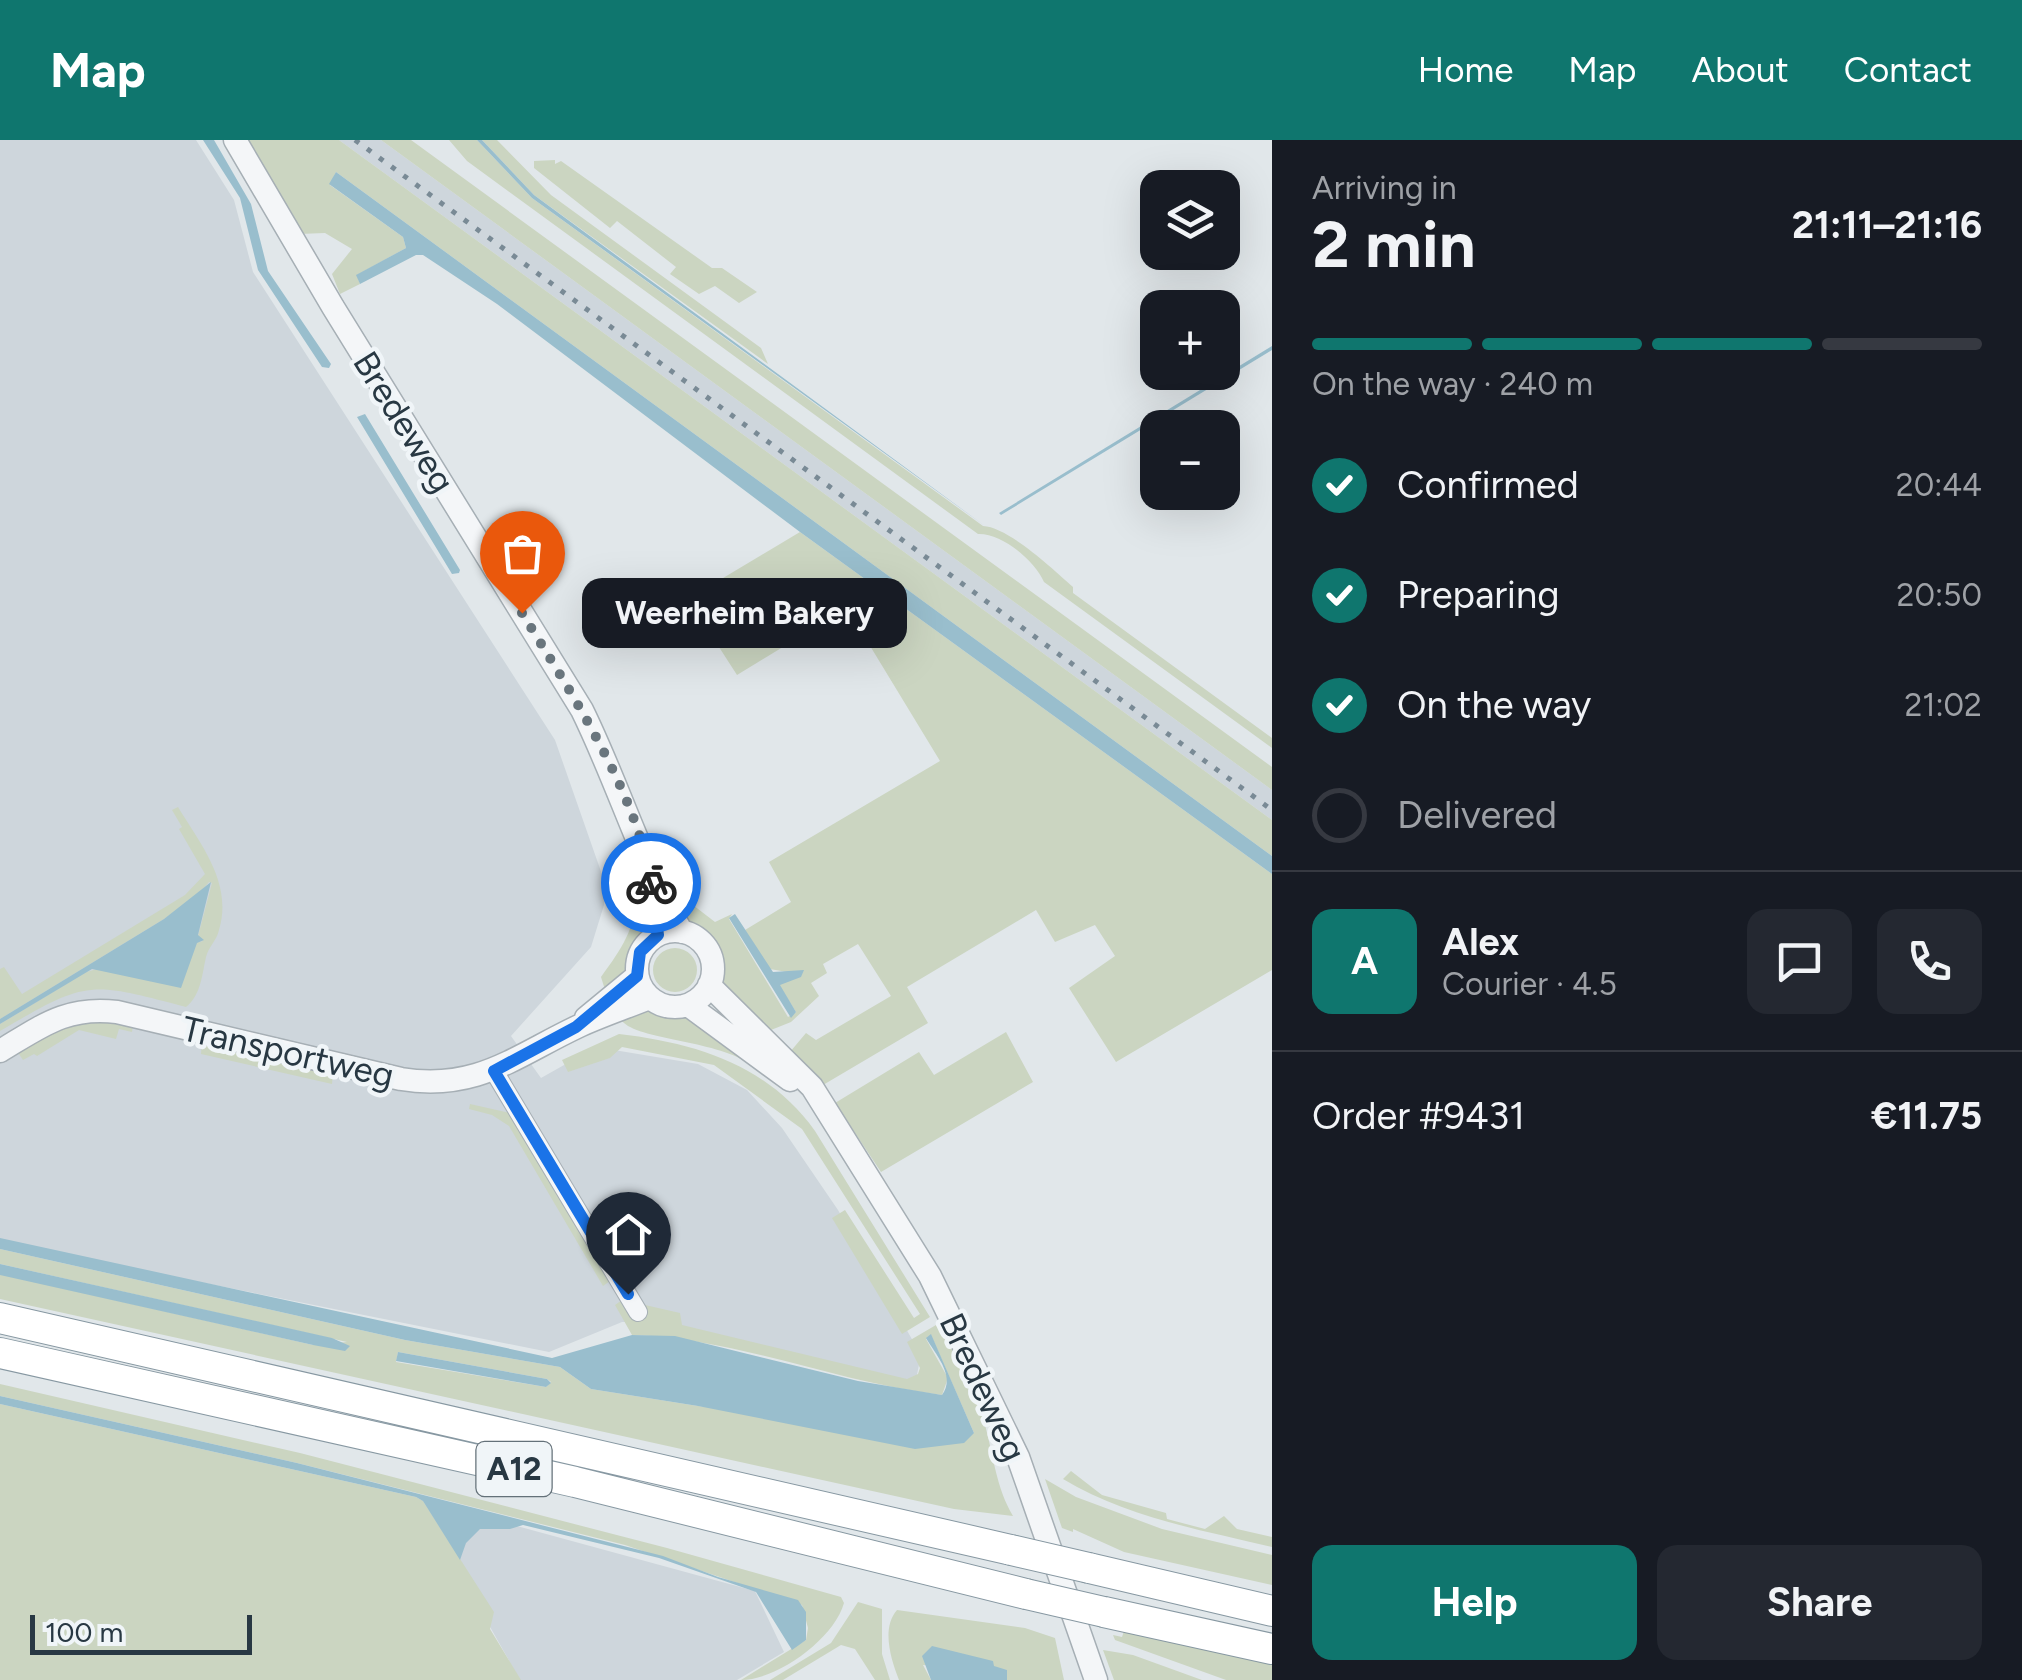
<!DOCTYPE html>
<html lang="en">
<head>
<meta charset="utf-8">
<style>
  body { margin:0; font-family:Figtree,sans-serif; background:#242831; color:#f1f3f6; height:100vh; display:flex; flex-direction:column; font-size:38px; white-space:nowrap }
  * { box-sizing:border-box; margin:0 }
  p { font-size:32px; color:#9ea1a6 }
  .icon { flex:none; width:55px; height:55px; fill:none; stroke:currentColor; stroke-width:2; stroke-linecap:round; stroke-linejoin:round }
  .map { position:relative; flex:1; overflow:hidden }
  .sheet { display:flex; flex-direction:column; background:#171b24; width:750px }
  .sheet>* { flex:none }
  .buttons { position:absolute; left:1140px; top:30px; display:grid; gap:20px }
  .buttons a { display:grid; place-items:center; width:100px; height:100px; border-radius:20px; background:#171b24; box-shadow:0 10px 40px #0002; font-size:50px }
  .scale { position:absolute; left:30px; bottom:25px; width:222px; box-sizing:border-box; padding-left:10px; border:5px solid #283843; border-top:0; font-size:28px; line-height:35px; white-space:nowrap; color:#283843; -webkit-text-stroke:8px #f0f5f8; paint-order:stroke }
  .pin { position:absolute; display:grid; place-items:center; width:85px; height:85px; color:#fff; margin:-102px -42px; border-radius:50% 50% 50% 0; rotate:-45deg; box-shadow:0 0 10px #0007 }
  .pin .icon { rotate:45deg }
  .courier { position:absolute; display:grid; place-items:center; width:100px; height:100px; margin:-50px; border:8px solid #1a73e8; border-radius:50%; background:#fff; color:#222; box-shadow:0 2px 12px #0007 }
  .bubble { position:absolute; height:70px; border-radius:20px; background:#171b24; box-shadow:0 10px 40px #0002; font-size:32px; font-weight:700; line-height:70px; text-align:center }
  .head em { font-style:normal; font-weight:700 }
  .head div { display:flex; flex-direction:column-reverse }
  .head { display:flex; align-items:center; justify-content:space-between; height:170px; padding:0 40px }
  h1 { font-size:65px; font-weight:700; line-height:75px }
  .bar { display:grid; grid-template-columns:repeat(4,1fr); gap:15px 10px; align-content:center; height:120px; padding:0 40px }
  .bar i { height:12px; border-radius:8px; background:#363941 }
  .bar .active { background:#0f766e }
  .bar p { grid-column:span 4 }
  .line { display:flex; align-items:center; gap:25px; padding:0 40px; border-top:2px solid #363941 }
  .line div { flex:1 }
  .round { display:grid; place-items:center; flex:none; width:105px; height:105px; border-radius:20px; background:#242831 }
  ol { padding:0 40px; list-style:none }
  li { display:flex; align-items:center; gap:30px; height:110px }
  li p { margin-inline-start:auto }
  li .icon { padding:10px; border-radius:50%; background:#0f766e; color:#fff; stroke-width:4 }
  li:last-child { color:#9ea1a6 }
  li i { width:55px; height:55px; border:5px solid #363941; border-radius:50% }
  .primary-button { display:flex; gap:20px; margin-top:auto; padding:20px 40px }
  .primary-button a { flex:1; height:115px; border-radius:20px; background:#0f766e; color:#fff; font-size:40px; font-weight:700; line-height:115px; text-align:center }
  .primary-button a+a { background:#242831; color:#f1f3f6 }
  header { display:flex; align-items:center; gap:60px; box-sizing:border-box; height:140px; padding:0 50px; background:#0f766e; color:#fff }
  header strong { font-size:48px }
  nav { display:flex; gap:55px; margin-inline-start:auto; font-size:35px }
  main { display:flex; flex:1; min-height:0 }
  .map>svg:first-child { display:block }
  .built { fill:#ced6dc }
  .green { fill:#cbd5c1; fill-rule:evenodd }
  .water { fill:#99becd }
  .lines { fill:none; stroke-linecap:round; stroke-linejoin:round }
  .minor-casing { stroke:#a6afb5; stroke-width:20 }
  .tertiary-casing { stroke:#a6afb5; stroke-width:25 }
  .motorway-casing { stroke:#8798a2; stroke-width:32 }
  .minor { stroke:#f4f6f8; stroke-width:18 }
  .tertiary { stroke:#f4f6f8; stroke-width:22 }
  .motorway { stroke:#fff; stroke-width:30 }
  .rail { stroke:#798a95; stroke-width:5; stroke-dasharray:5 10; stroke-linecap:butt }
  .motorway-bridge-casing { stroke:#8798a2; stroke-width:32; stroke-linecap:butt }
  .motorway-bridge { stroke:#fff; stroke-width:30 }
  .done { stroke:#69757d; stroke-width:10; stroke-dasharray:0 18 }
  .route { stroke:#1a73e8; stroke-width:12 }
  .labels { text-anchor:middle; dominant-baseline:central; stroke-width:9; stroke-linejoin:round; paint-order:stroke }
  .shield { fill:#f0f5f8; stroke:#647179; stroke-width:2.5 }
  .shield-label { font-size:32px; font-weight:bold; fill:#283843 }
  .street-label { font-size:35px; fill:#283843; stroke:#f0f5f8 }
</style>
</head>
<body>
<header>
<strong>Map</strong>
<nav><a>Home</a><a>Map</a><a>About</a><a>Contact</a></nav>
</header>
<main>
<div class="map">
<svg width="1272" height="1540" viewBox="0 0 1272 1540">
  <rect width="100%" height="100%" fill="#e1e7ea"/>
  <path class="built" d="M 0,0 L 196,0 L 234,60 L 253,132 L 555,600 L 605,743 L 604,765 L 591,807 L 511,896 L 541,938 L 580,916 L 614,910 L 698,924 L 747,950 L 782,988 L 838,1070 L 921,1215 L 915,1244 L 658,1182 L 622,1182 L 549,1212 L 0,1102 Z
    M 339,0 L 381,0 L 1272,650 L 1272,680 Z
    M 418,1359 L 755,1451 L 784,1512 L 737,1540 L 520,1540 Z"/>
  <path class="green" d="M 244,0 L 339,0 L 1272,680 L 1272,716 L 336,32 L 330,45 L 403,97 L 406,108 L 357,135 L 360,144 L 340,154 L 332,134 L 352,109 L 325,93 L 299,94 Z
    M 381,0 L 411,0 L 1272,627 L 1272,650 Z
    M 449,0 L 477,0 L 532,58 L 983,386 C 1008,387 1053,429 1073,447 L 1073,453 L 1272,598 L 1272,608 L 1044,442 C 1035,421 1002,393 978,394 L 467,21 Z
    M 482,0 L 497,0 L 551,55 L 761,208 L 768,224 L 534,55 Z
    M 555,20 L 555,24 L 561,21 L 712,128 L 722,128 L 757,152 L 739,163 L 715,146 L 699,154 L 670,134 L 676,127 L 617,81 L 610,88 L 534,28 L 534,21 Z
    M 800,392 L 1272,734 L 1272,830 L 1116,922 L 1069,848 L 1115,816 L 1095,785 L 1055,802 L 1036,770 L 907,847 L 928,883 L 823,945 L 790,912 L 806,893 L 816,900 L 891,856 L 858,804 L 823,824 L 827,833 L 811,843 L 819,856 L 791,882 L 771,890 L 723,848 L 713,807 L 688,787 L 680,768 L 689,762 L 715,782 L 732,774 L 729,779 L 788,877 L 796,872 L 779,845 L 787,832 L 770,829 L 745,790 L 791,762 L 769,722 L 940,621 L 847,468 L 737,535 L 688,459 Z
    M 178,667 C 201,705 233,743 219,790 C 217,800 209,806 206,817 C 202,835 201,855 186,867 C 88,841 87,840 0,891 L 0,884 L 86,832 L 203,801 L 198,796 L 212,743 L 209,742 L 195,758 L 164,779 L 0,879 L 0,829 L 4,827 L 22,854 L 185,755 L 205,734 L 179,689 L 182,687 L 172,670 Z
    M 645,748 C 654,788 634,826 606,853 L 601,837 C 622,808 637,787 636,750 Z
    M653 830a22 22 0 1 1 44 0a22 22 0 1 1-44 0Z
    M 643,869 L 690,876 L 748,923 C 714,900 638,900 622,881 Z
    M 88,881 L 133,884 L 132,892 L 119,889 L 116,899 L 79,890 L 37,916 L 34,914 L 23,920 L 17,911 L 49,892 Z
    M 1006,892 L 1033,942 L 881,1032 L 835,963 L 919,912 L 934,935 Z
    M 619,894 C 696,903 768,925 815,991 L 930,1177 L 902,1194 L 832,1078 L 845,1070 L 914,1178 L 920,1174 L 802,989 L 714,925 L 622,907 L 610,918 L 568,932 L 562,920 Z
    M 202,901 L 333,933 L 332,944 L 201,914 Z
    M 470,964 L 510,973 L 610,1141 L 603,1146 L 509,986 L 492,975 L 469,969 Z
    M 0,1109 L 405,1200 L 560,1227 L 591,1249 L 698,1266 L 974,1293 L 931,1195 L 926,1199 L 948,1238 L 942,1255 C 837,1243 737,1198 632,1195 L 615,1165 L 622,1160 L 634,1178 L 647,1170 L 645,1165 L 680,1173 L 682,1185 L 907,1239 L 918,1234 L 920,1228 L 907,1202 L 936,1185 C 957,1213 976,1251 985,1285 C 994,1318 996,1347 1013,1376 L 954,1369 L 0,1159 L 0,1134 L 313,1205 L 347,1202 L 0,1124 ZM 398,1212 L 547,1239 L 551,1242 L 546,1247 L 396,1222 Z
    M 0,1244 L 300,1313 L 667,1408 L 841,1457 L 844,1463 C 834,1499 777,1540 741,1540 L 806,1500 L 808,1488 L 802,1465 L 625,1405 L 297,1323 L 0,1256 Z
    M 0,1264 L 416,1357 L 423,1361 L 494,1472 L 490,1489 L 521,1540 L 0,1540 Z
    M 1071,1331 L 1102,1355 L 1166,1373 L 1167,1379 L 1205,1389 L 1224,1376 L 1237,1389 L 1272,1397 L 1272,1407 C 1201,1390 1126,1377 1063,1339 Z
    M 1045,1339 L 1076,1357 L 1162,1389 L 1272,1415 L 1272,1445 L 1124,1412 L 1073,1389 L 1073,1392 L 1062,1388 Z
    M 858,1462 L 882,1469 L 882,1514 L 890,1540 L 875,1540 L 855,1509 L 841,1505 L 783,1540 L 770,1540 L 831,1503 Z
    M 897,1470 L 1025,1488 L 1055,1498 L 1064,1540 L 1007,1540 L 1007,1530 L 923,1525 L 931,1540 L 899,1540 C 891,1520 881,1488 897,1470 Z
    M 1124,1491 L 1272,1524 L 1272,1540 L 1226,1540 L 1115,1500 L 1113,1495 L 1122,1497 Z
    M 1103,1510 L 1133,1515 L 1202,1540 L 1114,1540 Z"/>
  <path class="water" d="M 203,0 L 214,0 L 251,64 L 268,131 L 331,224 L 329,228 L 322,227 L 258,130 L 240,58 Z
    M 477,0 L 482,0 L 534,55 L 985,386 L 532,58 Z
    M 336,32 L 1272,716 L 1272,734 L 800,392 L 497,164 L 423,115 L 416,115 L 360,144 L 356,135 L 406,108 L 403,97 L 329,44 Z
    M 1272,206 L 1272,210 L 1001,375 L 999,373 Z
    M 365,274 L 460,430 L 459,433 L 452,434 L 357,277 Z
    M 211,742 L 198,795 L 204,800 L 197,803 L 181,848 L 92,829 L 0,884 L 0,879 L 164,779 Z
    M 735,774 L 773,832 L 804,830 L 801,837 L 780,845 L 796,872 L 791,878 L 729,778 Z
    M 0,1098 L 552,1218 L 632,1195 L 675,1196 L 858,1241 L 942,1255 C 956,1236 936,1215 926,1198 L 931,1194 L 974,1293 L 964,1303 L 915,1309 L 698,1266 L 591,1249 L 560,1227 L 405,1200 L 0,1109 Z
    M 0,1124 L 332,1198 L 350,1206 L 345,1211 L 313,1205 L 0,1135 Z
    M 398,1212 L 547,1239 L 551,1243 L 546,1247 L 396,1221 Z
    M 0,1256 L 297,1323 L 663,1416 L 718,1437 L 798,1460 L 806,1472 L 806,1500 L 792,1510 L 756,1452 L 659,1418 L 523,1385 L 510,1389 L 480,1389 L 466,1403 L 460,1420 L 423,1361 L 416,1357 L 0,1264 Z
    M 932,1506 L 993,1521 L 994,1526 L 1007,1530 L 1007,1540 L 931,1540 L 922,1516 Z"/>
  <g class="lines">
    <defs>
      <path id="minor" d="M 494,931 L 638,1172"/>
      <path id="tertiary" d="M 235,0 L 333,167 L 582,570 C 618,643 641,722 682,792
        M637 829a38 38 0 1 1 76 0a38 38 0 1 1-76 0Z
        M 709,845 L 812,947 L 930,1136 L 1018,1317 L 1096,1540
        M 688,865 L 790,940
        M 586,878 L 637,836
        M 0,911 C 42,886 66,866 117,872 L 401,939 C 476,951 514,917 577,887 C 600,876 625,868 649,858"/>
      <path id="motorway" d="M 0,1178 L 1011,1410
        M 0,1213 L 575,1342 L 1026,1454
        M 1089,1428 L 1272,1471
        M 1104,1472 L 1272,1509"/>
    </defs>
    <use href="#minor" class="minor-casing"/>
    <use href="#tertiary" class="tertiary-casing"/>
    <use href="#motorway" class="motorway-casing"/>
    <use href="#minor" class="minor"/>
    <use href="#tertiary" class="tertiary"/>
    <use href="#motorway" class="motorway"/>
    <path class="rail" d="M 355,0 L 1272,670"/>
    <defs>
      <path id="motorway-bridge" d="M 1011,1410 L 1089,1428
        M 1026,1454 L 1104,1472"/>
    </defs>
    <use href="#motorway-bridge" class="motorway-bridge-casing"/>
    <use href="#motorway-bridge" class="motorway-bridge"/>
  </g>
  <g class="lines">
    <path class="done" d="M 522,473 C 570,551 637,652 651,743"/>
    <path class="route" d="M 628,1154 L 494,931 L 576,887 L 637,836 L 640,812 L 658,795 L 651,743"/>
  </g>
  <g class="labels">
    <rect class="shield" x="476.5" y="1302" width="75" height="54" rx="8"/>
    <g class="shield-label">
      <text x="514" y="1329">A12</text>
    </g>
    <g class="street-label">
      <text transform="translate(404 282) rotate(58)">Bredeweg</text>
      <text transform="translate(288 912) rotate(13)">Transportweg</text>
      <text transform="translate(983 1247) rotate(65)">Bredeweg</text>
    </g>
  </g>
</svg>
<div class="buttons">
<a><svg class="icon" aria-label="layers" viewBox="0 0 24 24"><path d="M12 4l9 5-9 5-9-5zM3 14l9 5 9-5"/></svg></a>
<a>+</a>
<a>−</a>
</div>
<div class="scale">100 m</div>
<div class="pin" style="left:522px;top:473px;background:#ea580c"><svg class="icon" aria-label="bag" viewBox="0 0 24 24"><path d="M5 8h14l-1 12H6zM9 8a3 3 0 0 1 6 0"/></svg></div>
<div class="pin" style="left:628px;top:1154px;background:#1f2937"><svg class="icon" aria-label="home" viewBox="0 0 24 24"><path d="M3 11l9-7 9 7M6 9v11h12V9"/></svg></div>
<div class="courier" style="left:651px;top:743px"><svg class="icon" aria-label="bike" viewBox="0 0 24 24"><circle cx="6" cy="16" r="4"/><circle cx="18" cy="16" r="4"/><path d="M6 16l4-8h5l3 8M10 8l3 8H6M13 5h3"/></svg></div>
<div class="bubble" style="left:582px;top:438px;width:325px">Weerheim Bakery</div>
</div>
<section class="sheet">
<div class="head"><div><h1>2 min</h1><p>Arriving in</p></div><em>21:11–21:16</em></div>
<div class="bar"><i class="active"></i><i class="active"></i><i class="active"></i><i></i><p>On the way · 240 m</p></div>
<ol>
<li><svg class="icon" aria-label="check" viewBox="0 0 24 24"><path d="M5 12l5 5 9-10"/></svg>Confirmed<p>20:44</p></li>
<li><svg class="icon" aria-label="check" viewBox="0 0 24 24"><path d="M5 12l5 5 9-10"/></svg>Preparing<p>20:50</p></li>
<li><svg class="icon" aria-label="check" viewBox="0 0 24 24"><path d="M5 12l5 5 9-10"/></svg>On the way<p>21:02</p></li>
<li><i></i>Delivered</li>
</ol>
<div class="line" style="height:180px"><b class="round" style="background:#0f766e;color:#fff">A</b><div><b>Alex</b><p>Courier · 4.5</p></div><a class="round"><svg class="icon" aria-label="chat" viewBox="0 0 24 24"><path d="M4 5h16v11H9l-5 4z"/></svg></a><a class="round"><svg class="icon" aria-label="phone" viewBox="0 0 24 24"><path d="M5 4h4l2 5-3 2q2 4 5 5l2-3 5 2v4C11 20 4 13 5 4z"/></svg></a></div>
<div class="line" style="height:130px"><div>Order #9431</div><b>€11.75</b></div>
<div class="primary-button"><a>Help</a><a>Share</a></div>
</section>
</main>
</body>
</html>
